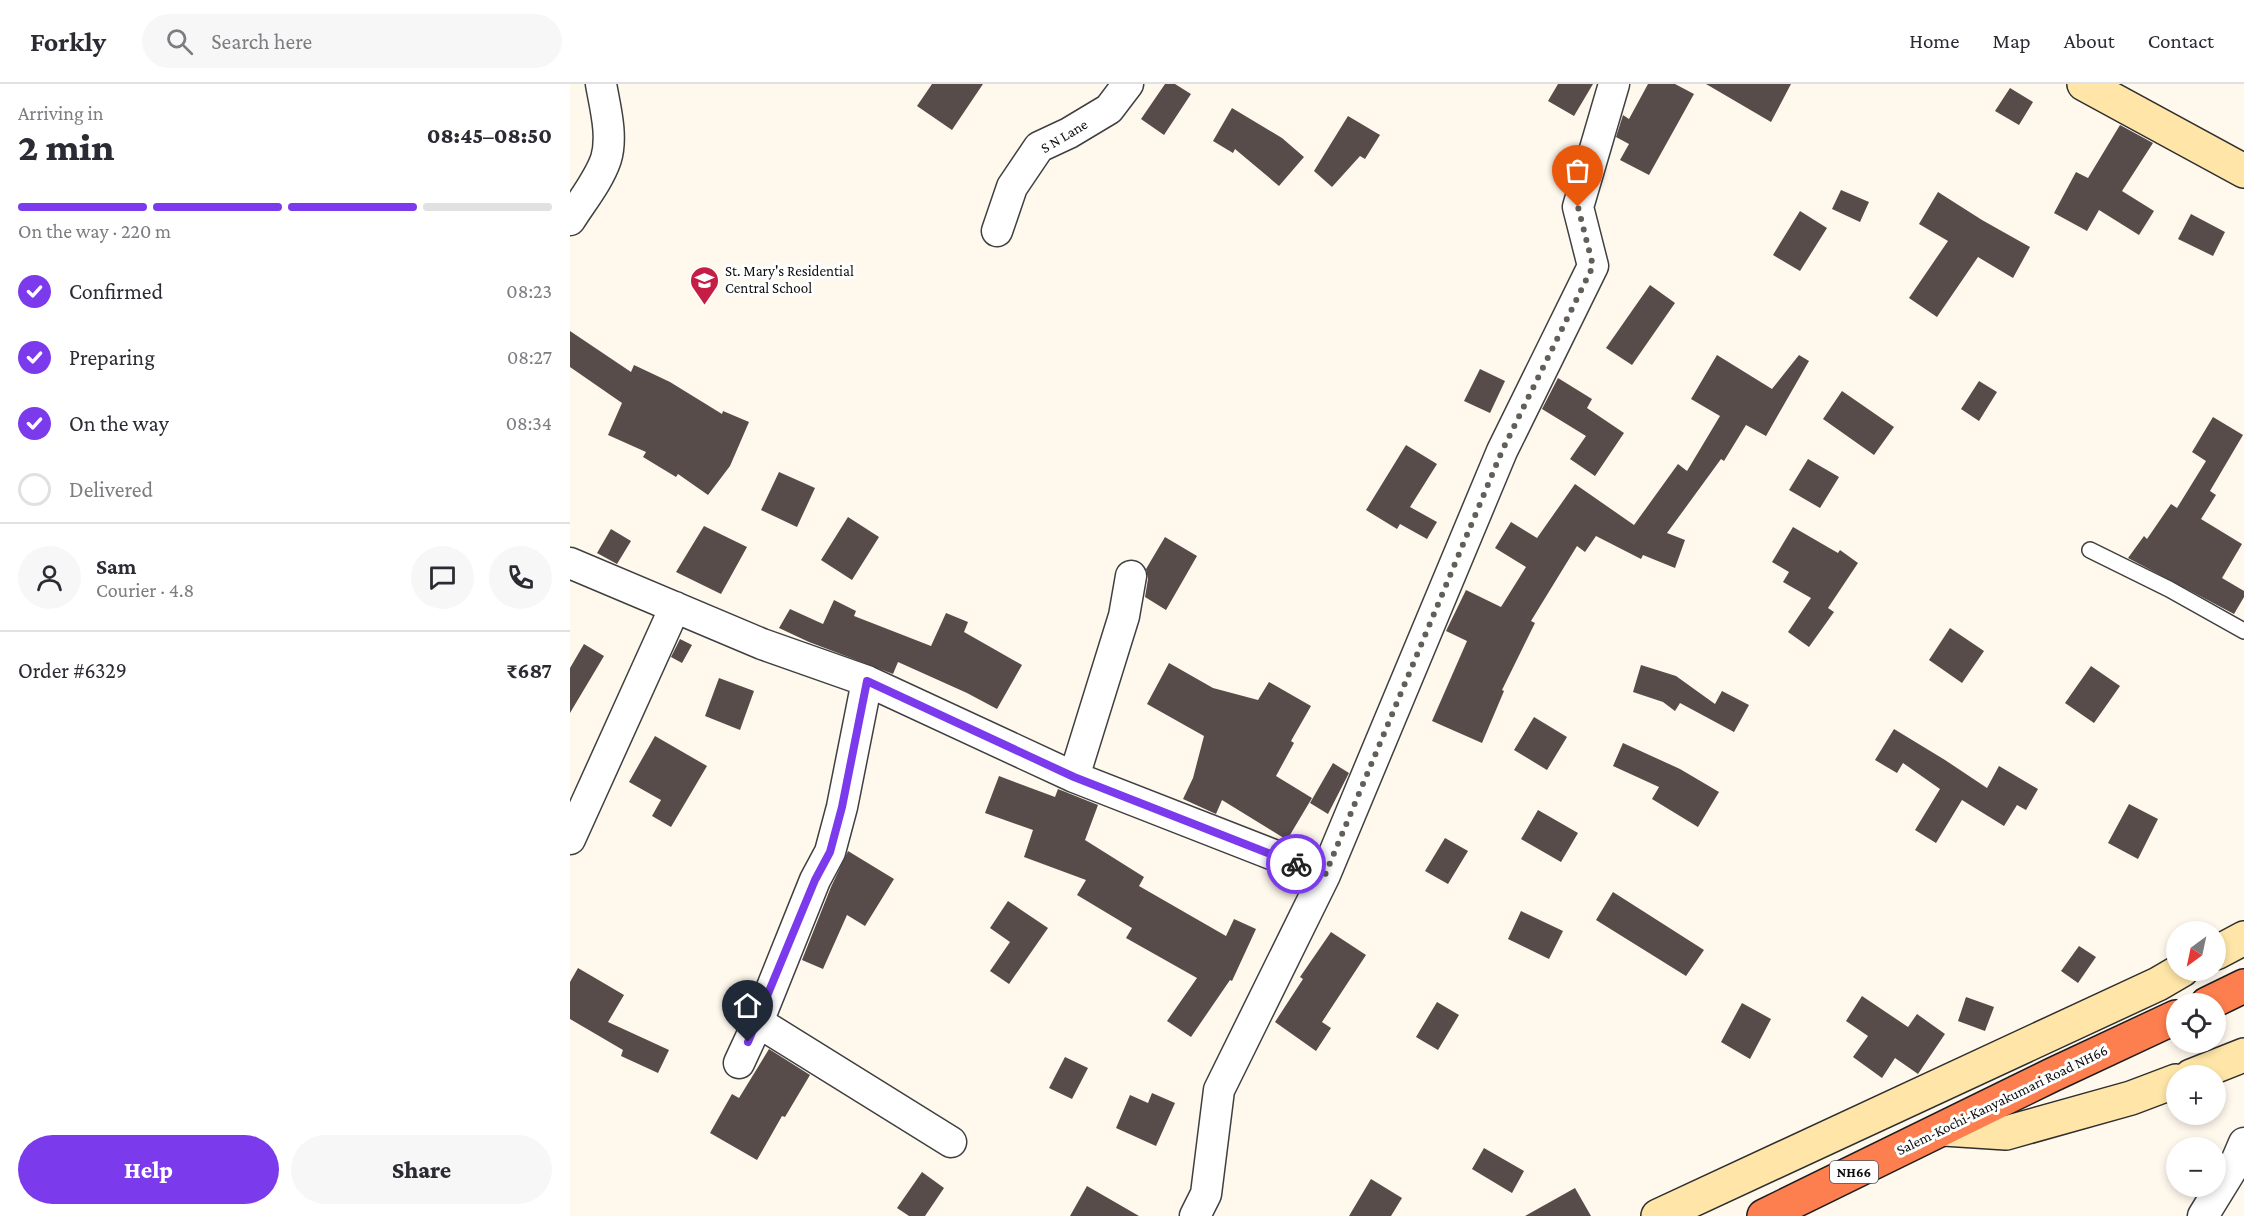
<!DOCTYPE html>
<html lang="en">
<head>
<meta charset="utf-8">
<style>
  body { margin:0; font-family:"Crimson Pro",serif; background:#f7f7f7; color:#2b2b33; height:100vh; display:flex; flex-direction:column; font-size:22px; white-space:nowrap }
  * { box-sizing:border-box; margin:0 }
  p { font-size:20px; color:#7c7c81 }
  .icon { flex:none; width:33px; height:33px; fill:none; stroke:currentColor; stroke-width:2; stroke-linecap:round; stroke-linejoin:round }
  .map { position:relative; flex:1; overflow:hidden }
  .side { display:flex; flex-direction:column; background:#fff; width:570px }
  .side>* { flex:none }
  .needle { width:39px; rotate:213deg }
  .tools { position:absolute; left:1596px; top:837px; display:grid; gap:12px }
  .tools a { display:grid; place-items:center; width:60px; height:60px; border-radius:50%; background:#fff; box-shadow:0 3px 9px #0003; font-size:30px }
  .pin { position:absolute; display:grid; place-items:center; width:51px; height:51px; color:#fff; margin:-62px -26px; border-radius:50% 50% 50% 0; rotate:-45deg; box-shadow:0 0 6px #0007 }
  .pin .icon { rotate:45deg }
  .courier { position:absolute; display:grid; place-items:center; width:60px; height:60px; margin:-30px; border:4px solid #7c3aed; border-radius:50%; background:#fff; color:#222; box-shadow:0 2px 8px #0007 }
  .summary em { font-style:normal; font-weight:800 }
  .summary div { display:flex; flex-direction:column-reverse }
  .summary { display:flex; align-items:center; justify-content:space-between; height:102px; padding:0 18px }
  h1 { font-size:39px; font-weight:800; line-height:45px }
  .bar { display:grid; grid-template-columns:repeat(4,1fr); gap:9px 6px; align-content:center; height:72px; padding:0 18px }
  .bar i { height:8px; border-radius:4px; background:#e1e1e2 }
  .bar .current { background:#7c3aed }
  .bar p { grid-column:span 4 }
  .line { display:flex; align-items:center; gap:15px; padding:0 18px; border-top:2px solid #e1e1e2 }
  .line div { flex:1 }
  .round { display:grid; place-items:center; flex:none; width:63px; height:63px; border-radius:32px; background:#f7f7f7 }
  ol { padding:0 18px; list-style:none }
  li { display:flex; align-items:center; gap:18px; height:66px }
  li p { margin-inline-start:auto }
  li .icon { padding:6px; border-radius:50%; background:#7c3aed; color:#fff; stroke-width:4 }
  li:last-child { color:#7c7c81 }
  li i { width:33px; height:33px; border:3px solid #e1e1e2; border-radius:50% }
  .button { display:flex; gap:12px; margin-top:auto; padding:12px 18px }
  .button a { flex:1; height:69px; border-radius:36px; background:#7c3aed; color:#fff; font-size:24px; font-weight:800; line-height:69px; text-align:center }
  .button a+a { background:#f7f7f7; color:#2b2b33 }
  header { display:flex; align-items:center; gap:36px; box-sizing:border-box; height:84px; padding:0 30px; background:#fff; border-bottom:2px solid #e1e1e2 }
  header strong { font-size:28px }
  nav { display:flex; gap:33px; margin-inline-start:auto; font-size:21px }
  .search { width:420px; height:54px; background:#f7f7f7; display:flex; align-items:center; gap:15px; box-sizing:border-box; padding:0 21px; border-radius:33px; color:#7c7c81; font-size:22px }
  main { display:flex; flex:1; min-height:0 }
  .map>svg:first-child { display:block }
  .building { fill:#574c49 }
  .lines { fill:none; stroke-linecap:round; stroke-linejoin:round }
  .lane-casing { stroke:#404040; stroke-width:18 }
  .street-casing { stroke:#404040; stroke-width:33 }
  .secondary-casing { stroke:#2f2f2f; stroke-width:36 }
  .highway-casing { stroke:#1e1e1e; stroke-width:36 }
  .lane { stroke:#fff; stroke-width:15 }
  .street { stroke:#fff; stroke-width:30 }
  .secondary { stroke:#ffe6a8; stroke-width:33 }
  .highway { stroke:#fd7e4e; stroke-width:33 }
  .done { stroke:#625f5b; stroke-width:6; stroke-dasharray:0 10.8 }
  .route { stroke:#7c3aed; stroke-width:8 }
  .labels { text-anchor:middle; dominant-baseline:central; stroke-width:6; stroke-linejoin:round; paint-order:stroke }
  .shield { fill:#fff; stroke:#565656; stroke-width:1.5 }
  .shield-label { font-size:14px; font-weight:bold; fill:#0d0d0d }
  .street-label { font-size:15px; fill:#0d0d0d; stroke:#fff }
  .poi-label { font-size:15px; fill:#0d0d0d; stroke:#fff; text-anchor:start }
</style>
</head>
<body>
<header>
<strong>Forkly</strong>
<div class="search"><svg class="icon" aria-label="search" viewBox="0 0 24 24"><circle cx="10" cy="10" r="6"/><path d="M15 15l6 6"/></svg>Search here</div>
<nav><a>Home</a><a>Map</a><a>About</a><a>Contact</a></nav>
</header>
<main>
<section class="side">
<div class="summary"><div><h1>2 min</h1><p>Arriving in</p></div><em>08:45–08:50</em></div>
<div class="bar"><i class="current"></i><i class="current"></i><i class="current"></i><i></i><p>On the way · 220 m</p></div>
<ol>
<li><svg class="icon" aria-label="check" viewBox="0 0 24 24"><path d="M5 12l5 5 9-10"/></svg>Confirmed<p>08:23</p></li>
<li><svg class="icon" aria-label="check" viewBox="0 0 24 24"><path d="M5 12l5 5 9-10"/></svg>Preparing<p>08:27</p></li>
<li><svg class="icon" aria-label="check" viewBox="0 0 24 24"><path d="M5 12l5 5 9-10"/></svg>On the way<p>08:34</p></li>
<li><i></i>Delivered</li>
</ol>
<div class="line" style="height:108px"><a class="round"><svg class="icon" aria-label="person" viewBox="0 0 24 24"><circle cx="12" cy="8" r="4"/><path d="M4 21q1-7 8-7t8 7"/></svg></a><div><b>Sam</b><p>Courier · 4.8</p></div><a class="round"><svg class="icon" aria-label="chat" viewBox="0 0 24 24"><path d="M4 5h16v11H9l-5 4z"/></svg></a><a class="round"><svg class="icon" aria-label="phone" viewBox="0 0 24 24"><path d="M5 4h4l2 5-3 2q2 4 5 5l2-3 5 2v4C11 20 4 13 5 4z"/></svg></a></div>
<div class="line" style="height:78px"><div>Order #6329</div><b>₹687</b></div>
<div class="button"><a>Help</a><a>Share</a></div>
</section>
<div class="map">
<svg width="1674" height="1132" viewBox="0 0 1674 1132">
  <rect width="100%" height="100%" fill="#fff8ed"/>
  <path class="building" d="M 362,0 L 413,0 L 382,46 L 347,22 Z
    M 595,0 L 605,0 L 621,10 L 594,51 L 571,35 Z
    M 988,0 L 1023,0 L 1004,32 L 978,17 Z
    M 1078,0 L 1105,0 L 1124,10 L 1079,91 L 1050,76 L 1059,60 L 1046,53 L 1053,31 L 1059,35 Z
    M 1136,0 L 1221,0 L 1201,38 Z
    M 1440,4 L 1463,18 L 1449,41 L 1425,27 Z
    M 662,24 L 712,54 L 734,73 L 709,102 L 665,65 L 663,69 L 643,57 Z
    M 778,32 L 810,51 L 795,75 L 790,72 L 762,103 L 744,87 Z
    M 1550,41 L 1583,59 L 1552,107 L 1584,127 L 1569,151 L 1529,126 L 1517,147 L 1484,129 L 1506,88 L 1518,94 Z
    M 1271,106 L 1299,118 L 1290,138 L 1262,125 Z
    M 1368,108 L 1412,136 L 1460,163 L 1443,194 L 1408,173 L 1367,233 L 1339,214 L 1378,157 L 1349,140 Z
    M 1230,127 L 1257,144 L 1230,187 L 1203,171 Z
    M 1621,130 L 1655,148 L 1643,172 L 1608,155 Z
    M 1080,201 L 1105,219 L 1062,281 L 1036,264 Z
    M 0,247 L 61,288 L 64,281 L 100,298 L 152,330 L 153,327 L 179,338 L 160,382 L 138,411 L 108,390 L 106,393 L 73,373 L 76,368 L 38,351 L 52,319 L 0,283 Z
    M 1147,271 L 1202,305 L 1229,271 L 1239,277 L 1196,352 L 1176,341 L 1154,377 L 1151,375 L 1097,449 L 1115,456 L 1105,484 L 1073,471 L 1071,475 L 1026,452 L 1015,468 L 1007,462 L 961,537 L 965,539 L 932,606 L 934,607 L 912,659 L 862,637 L 897,557 L 876,547 L 896,506 L 931,523 L 956,483 L 925,464 L 941,438 L 967,454 L 1005,400 L 1064,441 L 1108,380 L 1117,387 L 1150,332 L 1121,315 Z
    M 910,285 L 935,297 L 920,329 L 894,317 Z
    M 988,294 L 1022,315 L 1017,324 L 1054,349 L 1025,392 L 1000,375 L 1016,352 L 972,325 Z
    M 1409,297 L 1427,308 L 1409,337 L 1391,325 Z
    M 1272,307 L 1324,343 L 1304,371 L 1253,335 Z
    M 1643,333 L 1673,351 L 1640,407 L 1646,411 L 1631,435 L 1672,460 L 1652,494 L 1674,507 L 1674,513 L 1664,530 L 1558,474 L 1574,452 L 1577,455 L 1601,420 L 1607,424 L 1636,377 L 1622,368 Z
    M 836,361 L 867,380 L 840,423 L 867,438 L 857,455 L 830,440 L 827,445 L 796,426 Z
    M 1238,375 L 1269,393 L 1250,424 L 1219,406 Z
    M 209,388 L 245,404 L 227,443 L 191,426 Z
    M 278,433 L 309,453 L 282,496 L 251,476 Z
    M 134,442 L 177,463 L 151,510 L 106,488 Z
    M 1223,443 L 1268,469 L 1270,466 L 1288,479 L 1258,524 L 1264,528 L 1239,563 L 1218,548 L 1241,514 L 1213,498 L 1219,488 L 1202,478 Z
    M 41,445 L 61,457 L 47,480 L 27,469 Z
    M 595,453 L 627,472 L 596,526 L 575,513 L 578,495 L 576,485 Z
    M 264,516 L 286,527 L 284,532 L 361,562 L 376,529 L 398,538 L 394,548 L 452,581 L 427,625 L 397,609 L 328,578 L 323,590 L 239,558 L 209,544 L 220,525 L 253,540 Z
    M 1380,544 L 1414,567 L 1392,599 L 1359,576 Z
    M 110,555 L 122,561 L 112,579 L 101,573 Z
    M 14,560 L 34,572 L 0,629 L 0,584 Z
    M 599,579 L 643,604 L 688,616 L 699,598 L 741,622 L 721,657 L 724,659 L 706,692 L 742,714 L 717,756 L 652,716 L 646,730 L 613,715 L 623,694 L 634,652 L 577,620 Z
    M 1071,581 L 1106,592 L 1145,620 L 1152,607 L 1179,621 L 1164,648 L 1110,619 L 1105,627 L 1093,618 L 1063,608 Z
    M 1521,582 L 1550,602 L 1524,639 L 1495,619 Z
    M 149,594 L 184,607 L 170,646 L 135,632 Z
    M 964,633 L 997,653 L 977,686 L 944,666 Z
    M 1324,645 L 1375,676 L 1417,704 L 1429,682 L 1468,705 L 1456,726 L 1447,721 L 1434,742 L 1392,716 L 1366,759 L 1345,746 L 1370,705 L 1333,679 L 1327,689 L 1305,676 Z
    M 85,652 L 137,682 L 101,743 L 82,732 L 91,716 L 59,698 Z
    M 1053,659 L 1110,685 L 1149,708 L 1128,743 L 1082,715 L 1089,703 L 1043,682 Z
    M 763,679 L 779,689 L 758,730 L 740,719 Z
    M 429,692 L 485,713 L 488,705 L 528,721 L 515,756 L 574,793 L 569,802 L 656,852 L 664,835 L 686,845 L 662,897 L 660,896 L 621,953 L 597,937 L 627,894 L 556,854 L 562,844 L 507,811 L 516,796 L 454,773 L 463,746 L 415,729 Z
    M 1559,720 L 1588,735 L 1568,775 L 1538,759 Z
    M 968,726 L 1008,749 L 991,778 L 951,755 Z
    M 875,754 L 898,767 L 878,800 L 855,787 Z
    M 278,767 L 324,795 L 295,842 L 277,831 L 253,885 L 232,876 L 261,803 Z
    M 1043,808 L 1134,866 L 1116,892 L 1026,836 Z
    M 438,817 L 478,844 L 439,900 L 420,887 L 440,858 L 420,844 Z
    M 951,827 L 993,847 L 979,875 L 938,855 Z
    M 761,848 L 796,871 L 752,938 L 761,944 L 746,967 L 705,938 L 733,895 L 730,893 Z
    M 1509,862 L 1526,873 L 1508,899 L 1491,887 Z
    M 8,884 L 54,911 L 38,938 L 99,966 L 88,989 L 51,972 L 53,966 L 0,935 L 0,898 Z
    M 1292,912 L 1338,943 L 1347,930 L 1375,950 L 1348,990 L 1325,974 L 1312,994 L 1283,973 L 1298,952 L 1276,937 Z
    M 1396,913 L 1424,923 L 1415,947 L 1388,937 Z
    M 867,918 L 889,931 L 868,966 L 846,953 Z
    M 1172,919 L 1201,935 L 1180,975 L 1151,958 Z
    M 199,965 L 240,991 L 215,1033 L 212,1032 L 187,1076 L 140,1049 L 162,1010 L 169,1014 Z
    M 495,973 L 518,984 L 502,1015 L 479,1004 Z
    M 582,1009 L 605,1019 L 586,1062 L 546,1044 L 560,1011 L 578,1019 Z
    M 914,1064 L 954,1087 L 942,1109 L 902,1085 Z
    M 352,1088 L 374,1104 L 355,1132 L 339,1132 L 327,1124 Z
    M 801,1095 L 832,1114 L 821,1132 L 779,1132 Z
    M 517,1102 L 569,1132 L 500,1132 Z
    M 1005,1104 L 1021,1132 L 955,1132 Z"/>
  <g class="lines">
    <defs>
      <path id="lane" d="M 1520,466 L 1599,505 L 1674,547"/>
      <path id="street" d="M 0,136 C 12,117 29,96 36,75 C 43,52 35,23 31,0
        M 427,147 L 442,103 L 469,63 L 499,49 L 539,25 L 558,0
        M 0,479 L 192,560 L 297,597 L 504,693 L 755,791
        M 504,693 L 554,532 L 561,492
        M 0,755 L 105,523
        M 188,938 L 381,1058
        M 169,979 L 188,938 L 245,796 L 260,768 L 272,723 L 297,597
        M 625,1132 L 636,1110 L 649,1006 L 755,791 L 932,367 L 1023,182 L 1008,123 L 1044,0
        M 1633,1132 L 1665,1080 L 1674,1059"/>
      <path id="secondary" d="M 1514,0 L 1674,87
        M 1646,869 L 1674,854
        M 1621,992 L 1674,971
        M 1374,1045 L 1436,1049 L 1561,1014 L 1606,997
        M 1088,1132 L 1588,900 L 1612,886"/>
      <path id="highway" d="M 1637,920 L 1674,902
        M 1194,1132 L 1482,991 L 1606,933"/>
    </defs>
    <use href="#lane" class="lane-casing"/>
    <use href="#street" class="street-casing"/>
    <use href="#secondary" class="secondary-casing"/>
    <use href="#highway" class="highway-casing"/>
    <use href="#lane" class="lane"/>
    <use href="#street" class="street"/>
    <use href="#secondary" class="secondary"/>
    <use href="#highway" class="highway"/>
  </g>
  <g class="lines">
    <path class="done" d="M 726,780 L 755,791 L 932,367 L 1023,182 L 1008,123"/>
    <path class="route" d="M 178,958 L 245,796 L 260,768 L 272,723 L 297,597 L 504,693 L 726,780"/>
  </g>
  <defs>
    <symbol id="school-pin" viewBox="-11 -11 22 30"><path d="M0 17L-7.5 6A9.5 9.5 0 1 1 7.5 6Z" fill="#c51d43" stroke="#fff"/><path d="M0-5L7-2L0 1L-7-2ZM-4 1L0 2.5L4 1V4Q0 6-4 4Z" fill="#fff"/></symbol>
  </defs>
  <g fill-rule="evenodd">
    <use href="#school-pin" x="118" y="180" width="33" height="45"/>
  </g>
  <g class="labels">
    <rect class="shield" x="1260" y="1077" width="48" height="22" rx="4.5"/>
    <g class="shield-label">
      <text x="1284" y="1088">NH66</text>
    </g>
    <g class="street-label">
      <text transform="translate(494 52) rotate(-31)">S N Lane</text>
      <text transform="translate(1432 1016) rotate(-26)">Salem-Kochi-Kanyakumari Road NH66</text>
    </g>
    <g class="poi-label">
      <text x="155" y="187">St. Mary's Residential<tspan x="155" dy="17">Central School</tspan></text>
    </g>
  </g>
</svg>
<div class="tools">
<a><svg class="needle" viewBox="-14 -14 28 28"><path d="M0-13l5 13h-10z" fill="#e53935"/><path d="M0 13l5-13h-10z" fill="#7c7c81"/></svg></a>
<a><svg class="icon" aria-label="locate" viewBox="0 0 24 24"><circle cx="12" cy="12" r="6"/><path d="M12 2v4M12 18v4M2 12h4M18 12h4"/></svg></a>
<a>+</a>
<a>−</a>
</div>
<div class="pin" style="left:1008px;top:123px;background:#ea580c"><svg class="icon" aria-label="bag" viewBox="0 0 24 24"><path d="M5 8h14l-1 12H6zM9 8a3 3 0 0 1 6 0"/></svg></div>
<div class="pin" style="left:178px;top:958px;background:#1f2937"><svg class="icon" aria-label="home" viewBox="0 0 24 24"><path d="M3 11l9-7 9 7M6 9v11h12V9"/></svg></div>
<div class="courier" style="left:726px;top:780px"><svg class="icon" aria-label="bike" viewBox="0 0 24 24"><circle cx="6" cy="16" r="4"/><circle cx="18" cy="16" r="4"/><path d="M6 16l4-8h5l3 8M10 8l3 8H6M13 5h3"/></svg></div>
</div>
</main>
</body>
</html>
